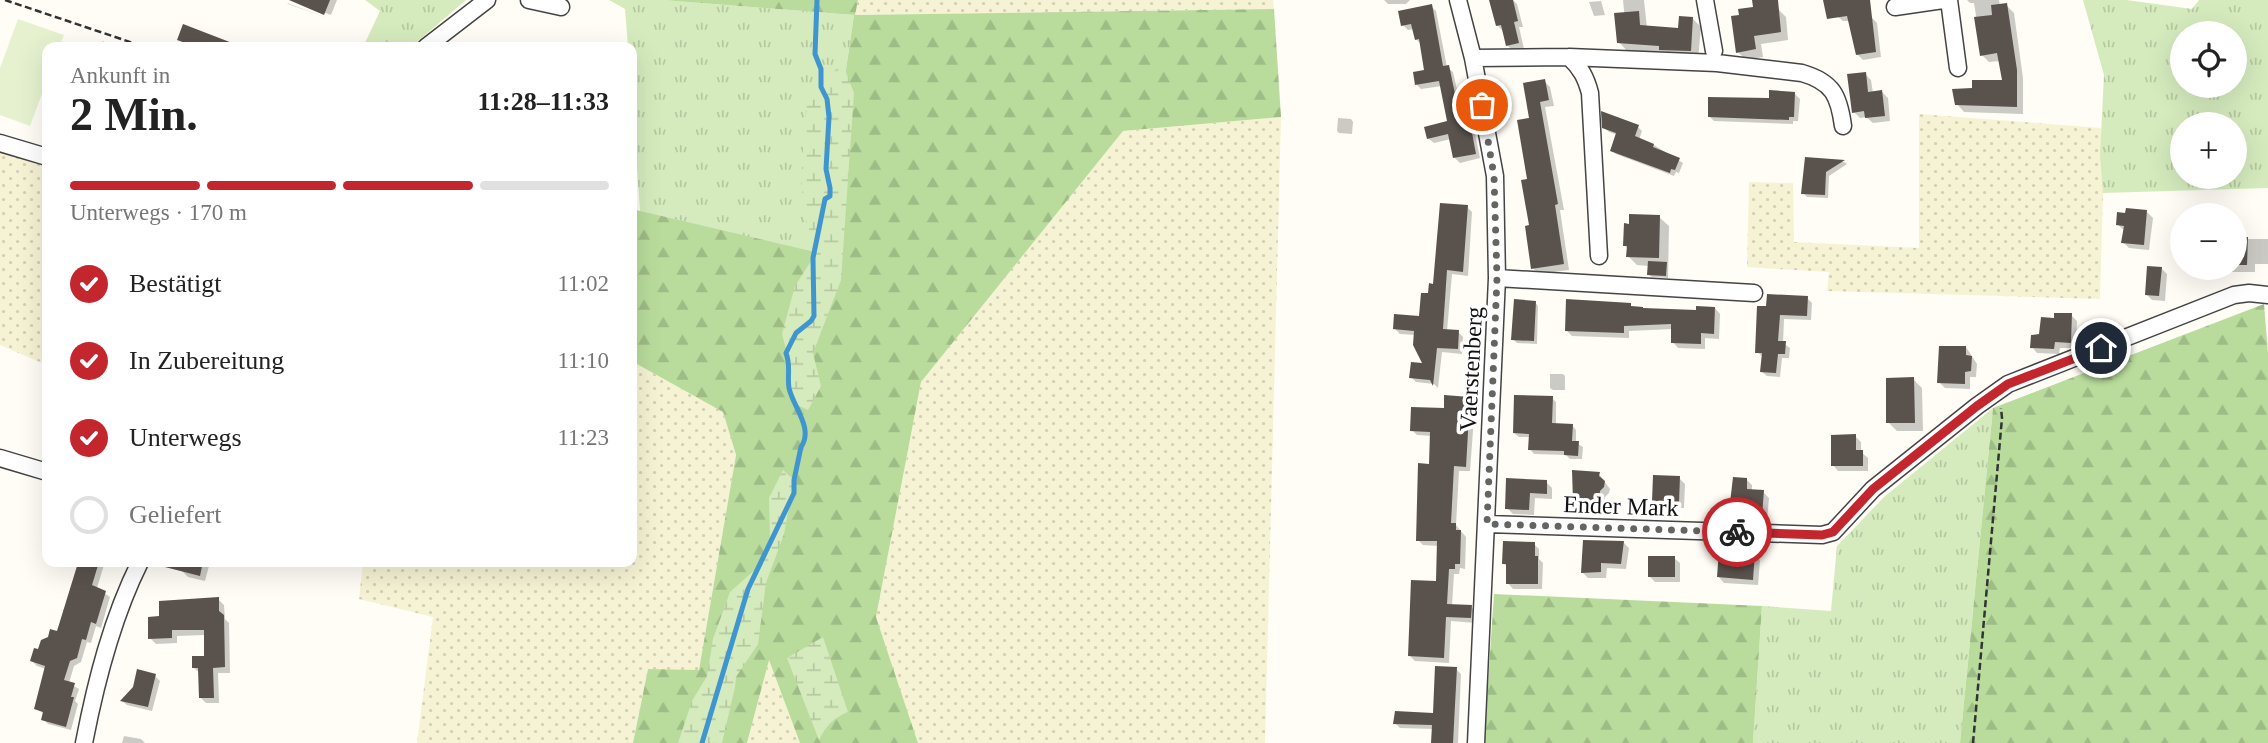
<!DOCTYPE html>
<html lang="de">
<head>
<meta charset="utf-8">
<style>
  body { margin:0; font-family:Georgia,serif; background:#f6f6f6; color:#222; height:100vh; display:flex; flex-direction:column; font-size:26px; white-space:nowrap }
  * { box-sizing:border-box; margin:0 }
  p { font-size:23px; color:#767676 }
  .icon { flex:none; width:38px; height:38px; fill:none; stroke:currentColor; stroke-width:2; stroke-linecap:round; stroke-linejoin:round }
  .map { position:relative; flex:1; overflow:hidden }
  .drawer { position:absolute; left:42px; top:42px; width:595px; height:525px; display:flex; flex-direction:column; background:#fff; border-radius:14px; box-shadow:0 7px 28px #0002 }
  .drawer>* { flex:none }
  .controls { position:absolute; left:2170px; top:21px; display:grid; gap:14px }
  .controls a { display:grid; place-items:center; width:77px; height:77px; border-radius:50%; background:#fff; box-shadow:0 7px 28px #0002; font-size:35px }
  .pin { position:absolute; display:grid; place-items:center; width:60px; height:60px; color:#fff; margin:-30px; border:4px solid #fff; border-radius:50%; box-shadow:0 2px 7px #0007 }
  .courier { position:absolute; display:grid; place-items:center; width:70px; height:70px; margin:-35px; border:5px solid #c4262e; border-radius:50%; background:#fff; color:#222; box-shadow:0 2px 9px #0007 }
  .summary em { font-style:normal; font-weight:600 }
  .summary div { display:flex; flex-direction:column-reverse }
  .summary { display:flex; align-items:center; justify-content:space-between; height:119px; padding:0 28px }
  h1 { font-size:46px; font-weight:600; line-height:52px }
  .bar { display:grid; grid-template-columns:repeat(4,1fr); gap:10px 7px; align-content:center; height:84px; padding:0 28px }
  .bar i { height:9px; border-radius:5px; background:#e0e0e0 }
  .bar .selected { background:#c4262e }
  .bar p { grid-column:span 4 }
  ol { padding:0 28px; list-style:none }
  li { display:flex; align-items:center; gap:21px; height:77px }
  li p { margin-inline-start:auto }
  li .icon { padding:7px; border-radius:50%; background:#c4262e; color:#fff; stroke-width:4 }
  li:last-child { color:#767676 }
  li i { width:38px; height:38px; border:4px solid #e0e0e0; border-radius:50% }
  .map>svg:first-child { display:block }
  .farmland { fill:url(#farmland-dots) }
  .grass { fill:url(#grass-tufts); fill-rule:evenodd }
  .forest { fill:url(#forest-firs) }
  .wetland { fill:url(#wetland-marsh) }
  .pitch { fill:#e6f2cf }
  .shadow { fill:#0003 }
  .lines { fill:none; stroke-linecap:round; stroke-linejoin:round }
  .stream { stroke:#3f96cf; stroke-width:5 }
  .building { fill:#5a524d }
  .minor-casing { stroke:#444; stroke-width:19 }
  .path { stroke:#333; stroke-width:2.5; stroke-dasharray:7 3.5; stroke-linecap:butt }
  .minor { stroke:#fff; stroke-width:16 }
  .done { stroke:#646461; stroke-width:7; stroke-dasharray:0 12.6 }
  .route { stroke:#c4262e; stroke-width:9 }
  .labels { text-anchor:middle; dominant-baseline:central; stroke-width:7; stroke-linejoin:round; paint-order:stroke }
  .street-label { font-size:24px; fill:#111; stroke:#fff }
</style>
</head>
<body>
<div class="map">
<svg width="2268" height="743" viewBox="0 0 2268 743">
  <defs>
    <pattern id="farmland-dots" width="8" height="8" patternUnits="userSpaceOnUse" patternTransform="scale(1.75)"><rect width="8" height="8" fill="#f6f3d4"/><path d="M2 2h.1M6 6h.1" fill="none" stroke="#d2cfb5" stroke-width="1.8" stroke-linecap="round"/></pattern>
    <pattern id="grass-tufts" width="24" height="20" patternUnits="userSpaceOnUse" patternTransform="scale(1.75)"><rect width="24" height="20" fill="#d5ebbd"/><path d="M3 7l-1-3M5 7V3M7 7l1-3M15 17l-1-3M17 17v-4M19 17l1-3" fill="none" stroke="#b6c8a1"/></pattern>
    <pattern id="forest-firs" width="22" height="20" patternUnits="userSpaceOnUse" patternTransform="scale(1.75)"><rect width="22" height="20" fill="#b9dc9c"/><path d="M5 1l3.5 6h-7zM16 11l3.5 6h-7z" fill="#9ebc85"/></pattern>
    <pattern id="wetland-marsh" width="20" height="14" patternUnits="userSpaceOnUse" patternTransform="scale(1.75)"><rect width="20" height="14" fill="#d5ebbd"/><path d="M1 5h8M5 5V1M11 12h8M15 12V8" fill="none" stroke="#b6c8a1"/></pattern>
  </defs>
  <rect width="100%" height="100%" fill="#fffdf5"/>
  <path class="farmland" d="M 858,0 L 1273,0 L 1274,9 L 854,15 Z
    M 1919,114 L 2101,128 L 2103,193 L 2100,299 L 1827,291 L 1829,272 L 1747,267 L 1749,182 L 1793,183 L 1794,242 L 1919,248 Z
    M 1281,117 L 1265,743 L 918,743 L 876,617 L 921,382 L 1123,131 Z
    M 0,151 L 47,163 L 47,365 L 0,345 Z
    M 632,363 L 635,363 L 723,412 L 736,455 L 699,671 L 648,669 L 633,743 L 417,743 L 433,617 L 359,599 L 363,562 L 632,562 Z
    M 769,659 L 800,743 L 747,743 Z"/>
  <path class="grass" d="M 365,0 L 466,0 L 411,47 L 363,47 L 380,11 Z
    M 609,0 L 663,0 L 854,15 L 819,254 L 640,211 L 632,97 L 632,47 L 628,47 L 625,9 Z
    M 2083,0 L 2126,0 L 2192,9 L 2199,0 L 2268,0 L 2268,188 L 2103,193 L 2100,155 L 2104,75 ZM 2182,33 L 2235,33 L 2235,86 L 2182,86 ZM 2182,124 L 2235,124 L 2235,177 L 2182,177 Z
    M 1993,408 L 1960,743 L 1753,743 L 1762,606 L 1831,611 L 1837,546 L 1884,497 Z"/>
  <path class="forest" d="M 663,0 L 858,0 L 855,15 L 1274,9 L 1281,117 L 1123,131 L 921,382 L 876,617 L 918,743 L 800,743 L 769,660 L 747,743 L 633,743 L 648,669 L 699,670 L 736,455 L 723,412 L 635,363 L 632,363 L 632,209 L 819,253 L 854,15 Z
    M 2264,304 L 2268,353 L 2268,743 L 1960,743 L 1993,408 Z
    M 1494,594 L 1762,606 L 1753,743 L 1484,743 Z"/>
  <path class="wetland" d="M 842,62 L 854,93 L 841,280 L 813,353 L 821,386 L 808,410 L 795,404 L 789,387 L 790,364 L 782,334 L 795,286 L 813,258 L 815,245 L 804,215 L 801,177 L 807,103 Z
    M 783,470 L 794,480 L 784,534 L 766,583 L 758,644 L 736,677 L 735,687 L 722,743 L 678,743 L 692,701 L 707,676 L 713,639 L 730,592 L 757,568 L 770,540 L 769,498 Z
    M 823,637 L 848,712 C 833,718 826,726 819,740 L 787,658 Z"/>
  <path class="pitch" d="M 18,19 L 64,35 L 59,47 L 47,47 L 47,80 L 30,126 L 0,115 L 0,68 Z"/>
  <path class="shadow" d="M 290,0 L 337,0 L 331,15 Z
    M 1384,0 L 1410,0 L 1406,4 L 1388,4 Z
    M 1504,0 L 1513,0 L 1517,4 L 1523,27 L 1519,27 L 1524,49 L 1513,51 L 1508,46 L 1503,31 L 1497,25 Z
    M 1623,0 L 1644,0 L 1647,28 L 1680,30 L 1693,19 L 1701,27 L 1698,59 L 1664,53 L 1627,51 L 1619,42 L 1626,32 Z
    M 1835,0 L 1855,0 L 1877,23 L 1881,57 L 1863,60 L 1857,54 L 1849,21 L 1843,21 L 1838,17 Z
    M 1967,0 L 1999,0 L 2000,6 L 2006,5 L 2014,13 L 2023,78 L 2023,114 L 1964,112 L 1957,104 L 1974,90 L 2004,82 L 2000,61 L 1989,62 L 1982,55 L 1974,3 L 1970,3 Z
    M 1601,1 L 1605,15 L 1594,16 L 1589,2 Z
    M 287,3 L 330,19 L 288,4 Z
    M 1431,6 L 1436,11 L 1447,67 L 1453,72 L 1464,120 L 1468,119 L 1473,124 L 1480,158 L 1460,163 L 1455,158 L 1451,139 L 1434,143 L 1428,138 L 1449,123 L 1442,86 L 1421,89 L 1416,84 L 1426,72 L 1422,45 L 1416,39 L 1414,29 L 1408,30 L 1403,25 Z
    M 1778,9 L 1786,17 L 1788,40 L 1761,44 L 1763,57 L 1746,60 L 1738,52 Z
    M 179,40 L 232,45 L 234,47 L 190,47 Z
    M 103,41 L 110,47 L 98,47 Z
    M 1865,74 L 1871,80 L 1873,93 L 1882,92 L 1888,98 L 1890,121 L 1873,123 L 1866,117 L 1860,118 L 1854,112 Z
    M 1544,81 L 1550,87 L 1554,106 L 1545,107 L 1564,210 L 1560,210 L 1569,270 L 1539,274 L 1533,268 L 1529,181 L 1531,119 Z
    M 1795,94 L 1800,99 L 1798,121 L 1793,121 L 1793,124 L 1714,121 L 1709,116 Z
    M 1338,118 L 1351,119 L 1353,122 L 1352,134 L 1339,133 L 1337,131 Z
    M 1604,127 L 1638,127 L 1642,131 L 1639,140 L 1654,145 L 1683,163 L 1679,173 L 1676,172 L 1674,176 L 1616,154 L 1612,150 L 1618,135 L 1609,132 Z
    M 1806,158 L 1844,162 L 1847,164 L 1829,176 L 1828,198 L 1807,197 L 1803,193 Z
    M 1467,207 L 1472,212 L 1468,276 L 1452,274 L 1447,331 L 1458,332 L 1463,337 L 1462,354 L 1442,352 L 1438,388 L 1434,384 L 1416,382 L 1411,377 L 1425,365 L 1415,335 L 1400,334 L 1394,328 L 1420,317 Z
    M 2147,212 L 2153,218 L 2149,250 L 2129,248 L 2123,242 L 2125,231 L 2118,225 Z
    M 1659,217 L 1669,226 L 1668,278 L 1652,277 L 1649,275 L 1649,266 L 1637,265 L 1628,256 L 1628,249 L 1624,245 Z
    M 2235,239 L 2268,239 L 2268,264 L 2255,264 L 2255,272 L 2228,272 L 2224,268 L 2235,268 Z
    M 2161,268 L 2167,274 L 2165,301 L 2152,300 L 2146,294 Z
    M 1807,298 L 1812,303 L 1811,320 L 1784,319 L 1783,343 L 1790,348 L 1789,358 L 1782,358 L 1780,377 L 1767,376 L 1762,372 L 1763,357 L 1757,352 L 1759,308 Z
    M 1535,302 L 1538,306 L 1537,344 L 1517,343 L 1513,339 Z
    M 1630,305 L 1633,308 L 1698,312 L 1715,308 L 1720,314 L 1719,339 L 1705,338 L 1705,349 L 1678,348 L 1673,342 L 1673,329 L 1629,331 L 1629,338 L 1572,336 L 1567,331 Z
    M 2071,315 L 2077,321 L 2076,348 L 2060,348 L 2059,354 L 2037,353 L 2032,347 L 2055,320 Z
    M 1966,347 L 1977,364 L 1976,377 L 1970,377 L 1970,389 L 1945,388 L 1939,382 Z
    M 1550,374 L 1563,374 L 1565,376 L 1565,390 L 1553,390 L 1550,388 Z
    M 1913,379 L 1922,388 L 1923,431 L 1897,431 L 1888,422 Z
    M 1470,398 L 1475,404 L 1470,471 L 1459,471 L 1456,525 L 1466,537 L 1465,569 L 1460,568 L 1459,574 L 1454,574 L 1452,606 L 1471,607 L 1476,612 L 1476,623 L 1451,621 L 1449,663 L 1415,661 L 1410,656 L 1437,583 L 1438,546 L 1423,545 L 1418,540 L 1431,466 L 1432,436 L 1417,435 L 1412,430 Z
    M 1552,398 L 1556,402 L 1556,425 L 1572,425 L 1576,430 L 1576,443 L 1583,447 L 1582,459 L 1570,459 L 1566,455 L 1534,454 L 1530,449 L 1530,437 L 1519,437 L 1514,433 Z
    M 1855,436 L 1861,442 L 1861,452 L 1868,458 L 1868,471 L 1838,471 L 1833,465 Z
    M 1599,474 L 1610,489 L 1609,493 L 1605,497 L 1605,508 L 1581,506 L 1575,500 Z
    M 1679,478 L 1685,484 L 1684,508 L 1659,507 L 1654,501 Z
    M 1746,479 L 1752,485 L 1752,491 L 1763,492 L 1769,498 L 1767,521 L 1737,517 L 1731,511 Z
    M 1546,482 L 1552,488 L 1552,499 L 1535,498 L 1534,515 L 1513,514 L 1507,508 Z
    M 1623,542 L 1629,548 L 1626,569 L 1607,568 L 1606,578 L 1588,578 L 1582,572 Z
    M 1534,544 L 1539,549 L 1539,559 L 1543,563 L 1542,589 L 1513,589 L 1508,583 L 1508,567 L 1504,564 Z
    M 1754,554 L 1760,560 L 1758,585 L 1724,583 L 1719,577 Z
    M 1674,558 L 1680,563 L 1680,582 L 1655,582 L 1649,576 Z
    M 84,562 L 101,562 L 104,565 L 97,588 L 110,597 L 101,628 L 96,626 L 91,643 L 87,642 L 81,662 L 74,666 L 69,683 L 79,689 L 75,701 L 78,704 L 71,730 L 48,724 L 43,719 L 44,714 L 36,708 L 46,669 L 37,666 L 32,661 L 59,633 Z
    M 182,562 L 210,562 L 205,581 L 188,577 L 180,569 Z
    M 218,599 L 224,605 L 225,619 L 229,623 L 230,673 L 218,673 L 219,703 L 206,703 L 200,697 L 200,673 L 194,668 L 206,657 L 205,635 L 177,636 L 177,643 L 156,644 L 150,638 L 161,618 Z
    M 1456,669 L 1461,674 L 1458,743 L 1433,743 L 1434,729 L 1400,728 L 1395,723 L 1434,715 Z
    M 155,676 L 160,681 L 152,711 L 127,705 L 122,701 Z
    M 124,736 L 141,739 L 145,743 L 122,743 Z"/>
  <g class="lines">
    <path class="stream" d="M 702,743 L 748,589 L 794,493 L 794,480 L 801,447 C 814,428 793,407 789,388 C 787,375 791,366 786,353 L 796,333 L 811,321 L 814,316 L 813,258 L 825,199 L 830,196 L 830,188 L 826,169 L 829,117 L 827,99 L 821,87 L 821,69 L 815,54 L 817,0"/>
  </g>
  <path class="building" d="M 289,0 L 330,0 L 324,15 Z
    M 1489,0 L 1513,0 L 1518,21 L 1514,22 L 1519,43 L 1506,46 L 1501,25 L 1496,26 Z
    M 1752,0 L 1778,0 L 1781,32 L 1754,36 L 1756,49 L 1736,53 L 1731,16 L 1739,15 L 1738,9 L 1753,7 Z
    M 1823,0 L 1870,0 L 1876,52 L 1856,55 L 1847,16 L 1827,19 Z
    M 2007,3 L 2017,70 L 2017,107 L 1955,105 L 1952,89 L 1972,88 L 1972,80 L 2002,80 L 1997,53 L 1980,56 L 1974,17 L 1992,15 L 1991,5 Z
    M 1432,4 L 1443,66 L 1449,65 L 1460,118 L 1469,117 L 1476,154 L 1453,158 L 1448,134 L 1427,139 L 1424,127 L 1447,121 L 1439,81 L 1415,85 L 1413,72 L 1424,70 L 1419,39 L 1415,40 L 1411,24 L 1401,26 L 1398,11 Z
    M 1639,11 L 1640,25 L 1678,28 L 1679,16 L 1693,17 L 1691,51 L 1659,50 L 1659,46 L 1617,43 L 1614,13 Z
    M 183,24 L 240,46 L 240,47 L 197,47 L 177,40 Z
    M 1866,72 L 1868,92 L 1882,90 L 1885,116 L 1865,118 L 1864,111 L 1852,113 L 1847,74 Z
    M 1545,79 L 1549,100 L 1540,102 L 1558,204 L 1555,205 L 1564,264 L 1531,269 L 1525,226 L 1529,225 L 1521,180 L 1527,179 L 1517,120 L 1529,118 L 1523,83 Z
    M 1769,90 L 1795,92 L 1794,117 L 1789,117 L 1789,120 L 1708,117 L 1708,97 L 1769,98 Z
    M 1601,111 L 1639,125 L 1635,136 L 1654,144 L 1653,147 L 1680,158 L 1675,170 L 1671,169 L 1670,173 L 1610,151 L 1616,133 L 1602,128 Z
    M 1805,157 L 1845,160 L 1826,172 L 1825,195 L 1801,194 Z
    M 1440,203 L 1468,205 L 1463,272 L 1447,270 L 1443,329 L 1459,330 L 1458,349 L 1437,348 L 1433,386 L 1430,380 L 1409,378 L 1411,362 L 1422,363 L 1413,345 L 1414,331 L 1393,329 L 1394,314 L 1419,316 L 1421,293 L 1428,293 L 1429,283 L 1433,284 Z
    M 2126,208 L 2147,210 L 2144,245 L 2121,243 L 2124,226 L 2116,225 L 2117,212 L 2125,213 Z
    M 1629,214 L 1660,215 L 1659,258 L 1626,257 L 1627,246 L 1623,246 L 1624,223 L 1629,224 Z
    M 2235,237 L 2248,237 L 2247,265 L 2235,265 Z
    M 1648,261 L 1667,262 L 1666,276 L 1647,275 Z
    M 2147,266 L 2162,267 L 2159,296 L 2145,295 Z
    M 1767,294 L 1808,296 L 1807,316 L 1780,315 L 1778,341 L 1786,341 L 1785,354 L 1778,354 L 1776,373 L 1760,372 L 1762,353 L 1755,353 L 1757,306 L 1766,306 Z
    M 1514,299 L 1536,301 L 1534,341 L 1511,340 Z
    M 1566,299 L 1631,303 L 1631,306 L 1643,307 L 1643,308 L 1696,310 L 1696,306 L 1715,307 L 1714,334 L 1701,333 L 1701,344 L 1671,343 L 1671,324 L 1624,326 L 1624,333 L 1565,331 Z
    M 2054,313 L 2072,313 L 2071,343 L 2055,342 L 2054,349 L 2030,348 L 2031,335 L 2039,334 L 2041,317 L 2054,318 Z
    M 1939,346 L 1966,346 L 1966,355 L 1972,356 L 1971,371 L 1965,372 L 1965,384 L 1937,383 Z
    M 1914,377 L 1915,423 L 1886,423 L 1886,378 Z
    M 1444,395 L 1470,397 L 1466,467 L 1454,466 L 1451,523 L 1456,523 L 1456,530 L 1461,530 L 1460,564 L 1455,564 L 1455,569 L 1449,569 L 1447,604 L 1472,605 L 1471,618 L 1446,617 L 1444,658 L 1408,656 L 1411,580 L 1436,581 L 1437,541 L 1416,541 L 1418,463 L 1429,464 L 1430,432 L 1410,431 L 1411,407 L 1444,408 Z
    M 1514,395 L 1553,396 L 1552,423 L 1573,424 L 1572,441 L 1579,441 L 1578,456 L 1564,455 L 1564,451 L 1528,450 L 1529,434 L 1513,433 Z
    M 1856,434 L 1856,450 L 1863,450 L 1863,466 L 1831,466 L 1831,435 Z
    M 1572,470 L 1600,472 L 1599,476 L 1605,481 L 1604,487 L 1600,491 L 1599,503 L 1573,501 Z
    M 1653,475 L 1680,476 L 1679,503 L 1652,502 Z
    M 1733,477 L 1747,478 L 1747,489 L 1764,490 L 1762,516 L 1729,512 Z
    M 1506,478 L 1547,480 L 1547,494 L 1530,493 L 1529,510 L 1505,509 Z
    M 1583,540 L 1624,541 L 1621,564 L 1601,563 L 1601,572 L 1581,573 Z
    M 1503,541 L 1535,542 L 1535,556 L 1538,556 L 1538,584 L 1506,584 L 1506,564 L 1502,564 Z
    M 1719,550 L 1755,552 L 1753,580 L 1717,577 Z
    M 1648,556 L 1675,556 L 1675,577 L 1648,577 Z
    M 82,562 L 99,562 L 92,585 L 106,591 L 96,624 L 91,622 L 86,640 L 82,639 L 77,658 L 70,661 L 64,680 L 75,683 L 71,697 L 74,697 L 66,727 L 41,720 L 43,712 L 34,709 L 45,666 L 30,661 L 34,648 L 38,649 L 41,640 L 48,637 L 50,629 L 57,631 L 77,566 L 80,567 Z
    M 161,562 L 203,562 L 200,576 L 161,566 Z
    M 219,597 L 219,611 L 224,615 L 225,667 L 213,668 L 214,698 L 199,698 L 198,668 L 192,668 L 192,656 L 204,656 L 204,630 L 172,630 L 172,638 L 148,639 L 148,617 L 159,616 L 159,601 Z
    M 1435,666 L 1457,667 L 1453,743 L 1431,743 L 1432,725 L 1393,724 L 1395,711 L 1433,713 Z
    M 137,669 L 156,674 L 148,707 L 120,701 L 133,687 Z"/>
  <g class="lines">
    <defs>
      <path id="minor" d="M 529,0 L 561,7
        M 1458,0 L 1473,58 L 1495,176 L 1497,278 L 1476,743
        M 1705,0 L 1714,51
        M 1949,0 L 1958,68
        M 1895,7 L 1943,0
        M 426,47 L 487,0
        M 1569,57 C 1581,68 1586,78 1590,93 L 1599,256
        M 1473,58 L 1569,57 L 1717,63 L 1802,73 C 1833,82 1839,96 1843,126
        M 0,143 L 47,157
        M 1497,278 L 1754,293
        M 0,458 L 47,472
        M 1487,524 L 1822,535 L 1833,532 L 1873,489 L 1977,406 L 2008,384 L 2234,295 L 2249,293 L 2268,295
        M 84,743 C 96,681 112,618 140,562"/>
    </defs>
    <use href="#minor" class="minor-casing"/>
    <path class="path" d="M 5,0 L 145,47
      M 1973,743 L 2002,418 L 2001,408"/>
    <use href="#minor" class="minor"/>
  </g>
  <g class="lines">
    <path class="done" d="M 1482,105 L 1494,176 L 1497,278 L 1487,524 L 1737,532"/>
    <path class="route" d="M 1737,532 L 1822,535 L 1833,532 L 1873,489 L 1977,406 L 2008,384 L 2101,348"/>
  </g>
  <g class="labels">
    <g class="street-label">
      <text transform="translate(1471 369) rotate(-87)">Vaerstenberg</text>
      <text transform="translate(1621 506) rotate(2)">Ender Mark</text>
    </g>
  </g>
</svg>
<div class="controls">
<a><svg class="icon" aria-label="locate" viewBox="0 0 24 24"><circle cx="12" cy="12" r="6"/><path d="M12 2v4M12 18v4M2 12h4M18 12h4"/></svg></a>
<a>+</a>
<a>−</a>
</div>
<div class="pin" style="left:1482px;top:105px;background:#ea580c"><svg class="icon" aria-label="bag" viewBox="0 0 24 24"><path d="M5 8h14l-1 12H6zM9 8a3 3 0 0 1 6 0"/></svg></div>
<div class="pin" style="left:2101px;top:348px;background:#1f2937"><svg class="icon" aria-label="home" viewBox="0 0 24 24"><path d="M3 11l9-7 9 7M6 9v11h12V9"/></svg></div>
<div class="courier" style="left:1737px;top:532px"><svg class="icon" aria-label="bike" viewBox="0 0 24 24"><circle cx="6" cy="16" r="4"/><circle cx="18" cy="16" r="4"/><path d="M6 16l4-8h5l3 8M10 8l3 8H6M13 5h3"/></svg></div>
<section class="drawer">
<div class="summary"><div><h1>2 Min.</h1><p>Ankunft in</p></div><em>11:28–11:33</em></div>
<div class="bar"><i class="selected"></i><i class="selected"></i><i class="selected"></i><i></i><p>Unterwegs · 170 m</p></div>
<ol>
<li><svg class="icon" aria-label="check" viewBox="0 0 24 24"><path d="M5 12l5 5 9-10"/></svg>Bestätigt<p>11:02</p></li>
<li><svg class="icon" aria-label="check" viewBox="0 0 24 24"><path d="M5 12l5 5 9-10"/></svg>In Zubereitung<p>11:10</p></li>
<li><svg class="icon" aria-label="check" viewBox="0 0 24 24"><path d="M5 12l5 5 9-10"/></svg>Unterwegs<p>11:23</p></li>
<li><i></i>Geliefert</li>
</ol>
</section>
</div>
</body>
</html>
